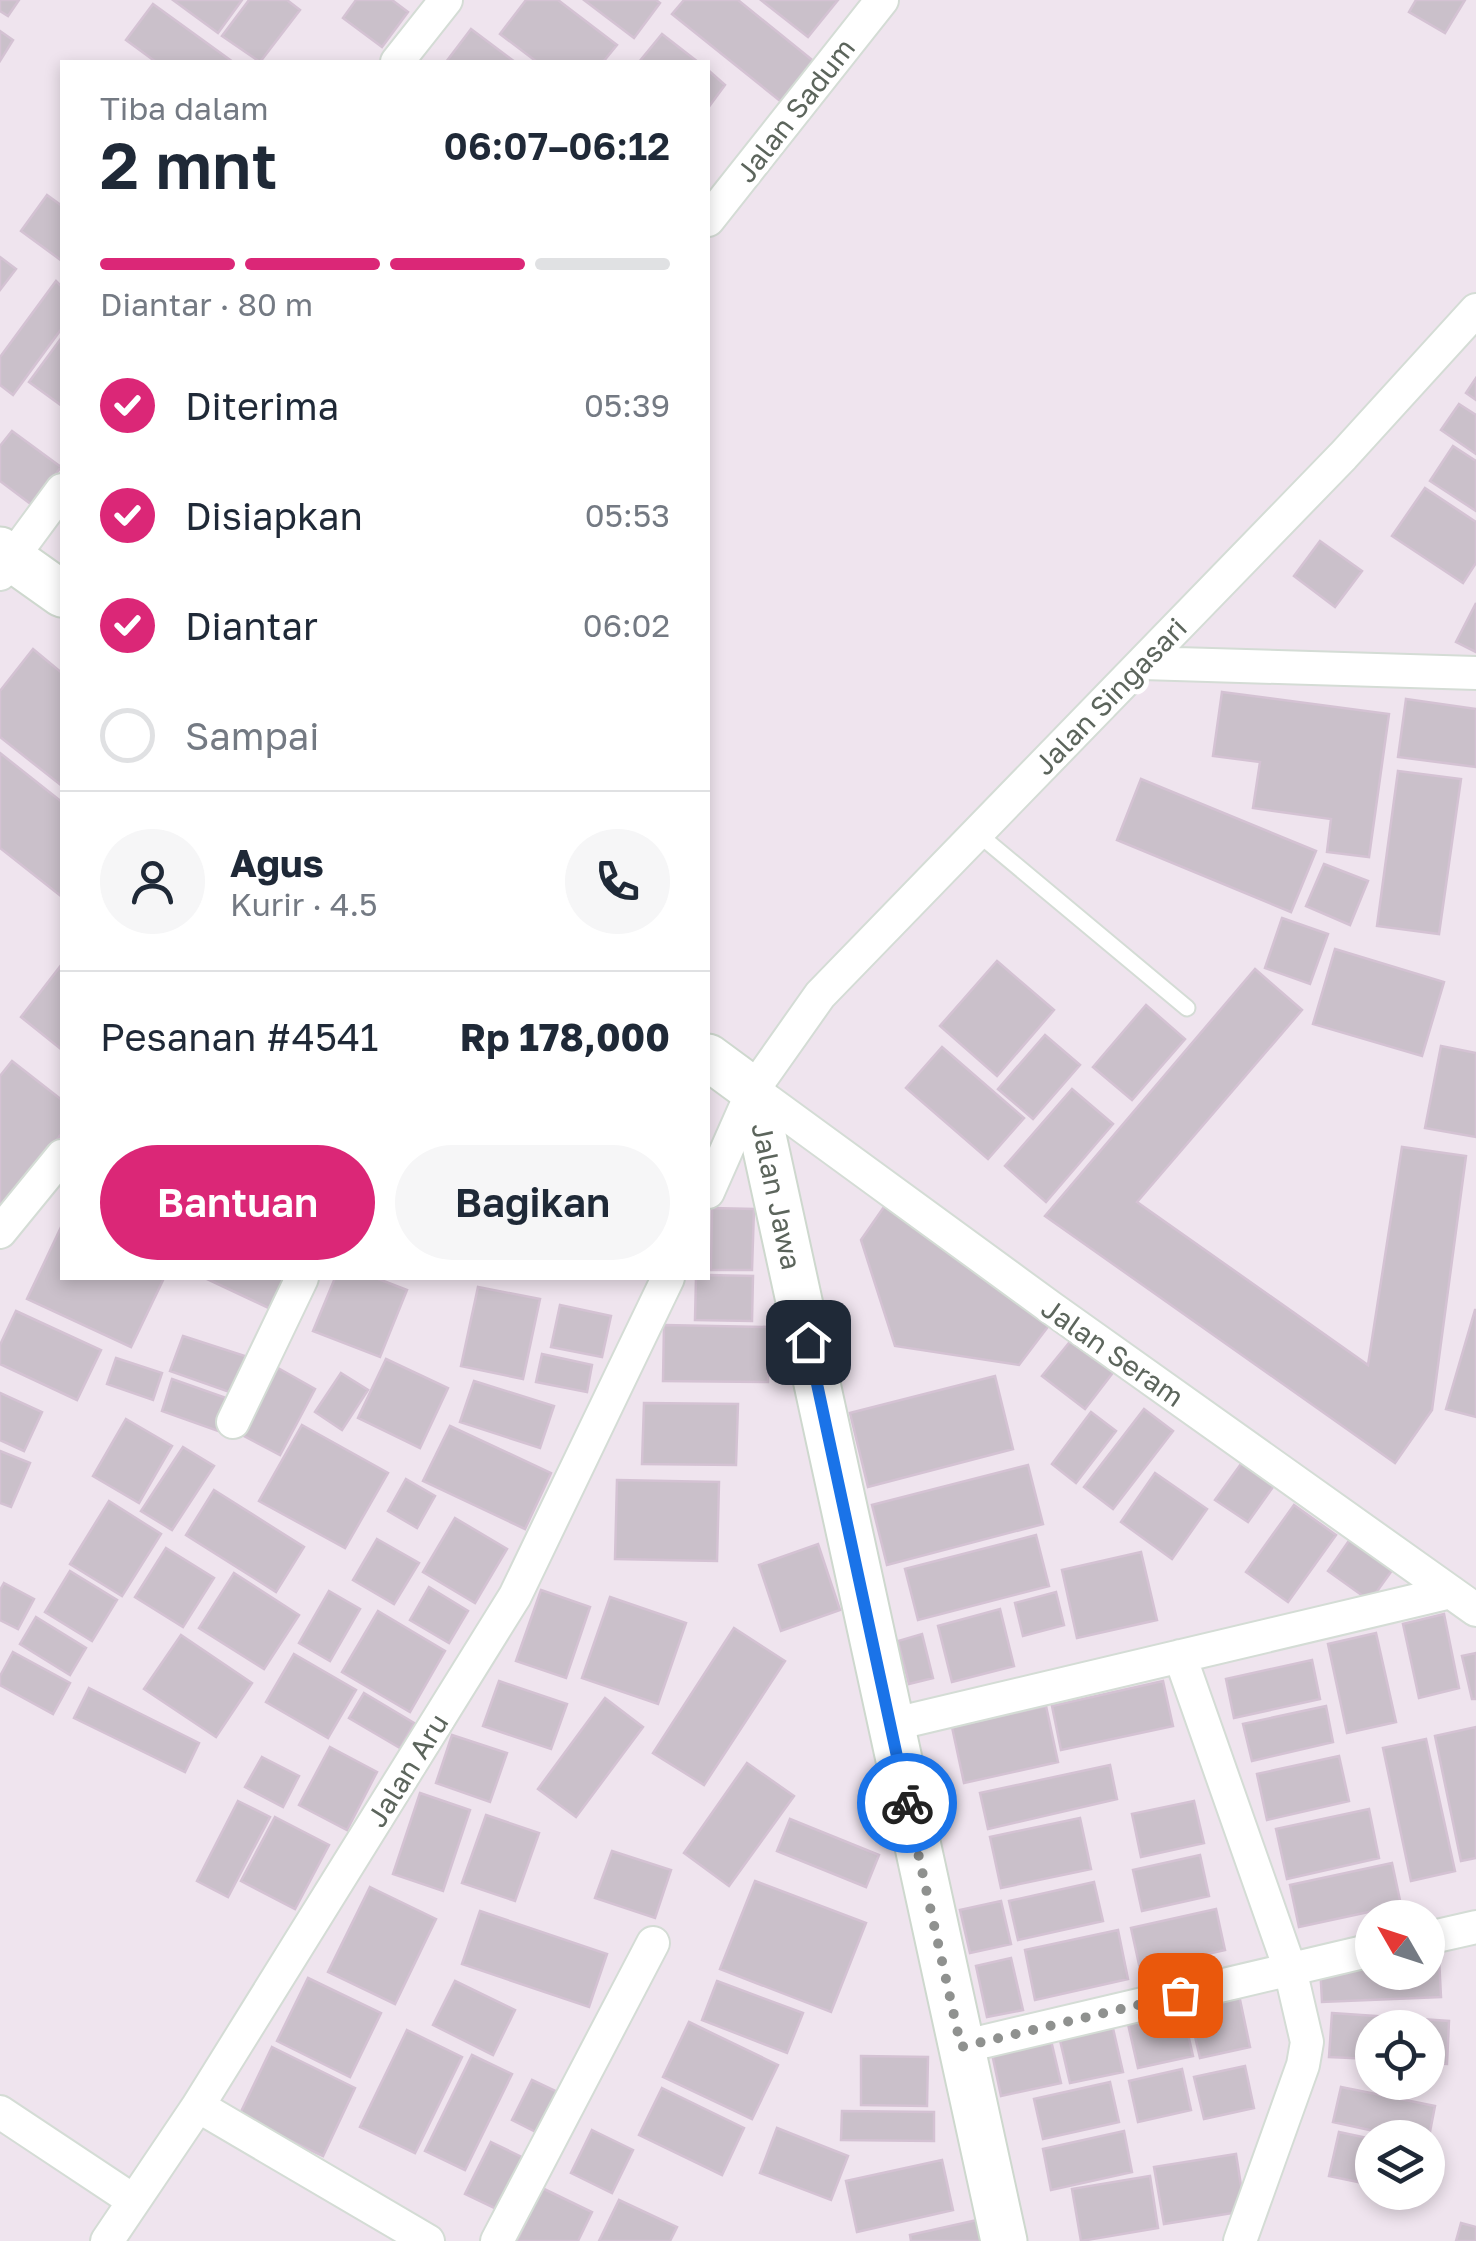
<!DOCTYPE html>
<html lang="id">
<head>
<meta charset="utf-8">
<style>
  body { margin:0; font-family:"Golos Text",sans-serif; background:#f6f6f7; color:#1f2937; height:100vh; display:flex; flex-direction:column; font-size:38px; white-space:nowrap }
  * { box-sizing:border-box; margin:0 }
  p { font-size:32px; color:#747a83 }
  .icon { flex:none; width:55px; height:55px; fill:none; stroke:currentColor; stroke-width:2; stroke-linecap:round; stroke-linejoin:round }
  .map { position:relative; flex:1; overflow:hidden }
  .sheet { position:absolute; left:60px; top:60px; width:650px; height:1220px; display:flex; flex-direction:column; background:#fff; border-radius:0px; box-shadow:0 5px 15px #0003 }
  .sheet>* { flex:none }
  .needle { width:65px; rotate:309deg }
  .fabs { position:absolute; left:1355px; top:1900px; display:grid; gap:20px }
  .fabs a { display:grid; place-items:center; width:90px; height:90px; border-radius:50%; background:#fff; box-shadow:0 5px 15px #0003; font-size:50px }
  .pin { position:absolute; display:grid; place-items:center; width:85px; height:85px; color:#fff; margin:-42px; border-radius:20px; box-shadow:0 5px 15px #0006 }
  .courier { position:absolute; display:grid; place-items:center; width:100px; height:100px; margin:-50px; border:8px solid #1a73e8; border-radius:50%; background:#fff; color:#222; box-shadow:0 2px 12px #0007 }
  .headline em { font-style:normal; font-weight:600 }
  .headline div { display:flex; flex-direction:column-reverse }
  .headline { display:flex; align-items:center; justify-content:space-between; height:170px; padding:0 40px }
  h1 { font-size:65px; font-weight:600; line-height:75px }
  .bar { display:grid; grid-template-columns:repeat(4,1fr); gap:15px 10px; align-content:center; height:120px; padding:0 40px }
  .bar i { height:12px; border-radius:8px; background:#e0e1e3 }
  .bar .current { background:#db2777 }
  .bar p { grid-column:span 4 }
  .line { display:flex; align-items:center; gap:25px; padding:0 40px; border-top:2px solid #e0e1e3 }
  .line div { flex:1 }
  .round { display:grid; place-items:center; flex:none; width:105px; height:105px; border-radius:52px; background:#f6f6f7 }
  ol { padding:0 40px; list-style:none }
  li { display:flex; align-items:center; gap:30px; height:110px }
  li p { margin-inline-start:auto }
  li .icon { padding:10px; border-radius:50%; background:#db2777; color:#fff; stroke-width:4 }
  li:last-child { color:#747a83 }
  li i { width:55px; height:55px; border:5px solid #e0e1e3; border-radius:50% }
  .primary-button { display:flex; gap:20px; margin-top:auto; padding:20px 40px }
  .primary-button a { flex:1; height:115px; border-radius:60px; background:#db2777; color:#fff; font-size:40px; font-weight:600; line-height:115px; text-align:center }
  .primary-button a+a { background:#f6f6f7; color:#1f2937 }
  .map>svg:first-child { display:block }
  .building { fill:#cac0ca; stroke:#d4c2d3; stroke-width:2.5 }
  .lines { fill:none; stroke-linecap:round; stroke-linejoin:round }
  .lane-casing { stroke:#d4dcd5; stroke-width:19 }
  .street-casing { stroke:#d4dcd5; stroke-width:36 }
  .secondary-casing { stroke:#ced8ce; stroke-width:49 }
  .lane { stroke:#fff; stroke-width:15 }
  .street { stroke:#fff; stroke-width:32 }
  .secondary { stroke:#fff; stroke-width:45 }
  .done { stroke:#8f918f; stroke-width:10; stroke-dasharray:0 18 }
  .route { stroke:#1a73e8; stroke-width:12 }
  .labels { text-anchor:middle; dominant-baseline:central; stroke-width:10; stroke-linejoin:round; paint-order:stroke }
  .street-label { font-size:28px; fill:#5c655c; stroke:#fff }
</style>
</head>
<body>
<div class="map">
<svg width="1476" height="2241" viewBox="0 0 1476 2241">
  <rect width="100%" height="100%" fill="#efe4ee"/>
  <path class="building" d="M 0,0 L 19,0 L 8,16 L 0,11 Z
    M 173,0 L 242,0 L 218,33 Z
    M 249,0 L 287,0 L 300,10 L 260,62 L 222,36 Z
    M 356,0 L 392,0 L 408,12 L 382,47 L 343,18 Z
    M 526,0 L 558,0 L 617,45 L 603,62 L 537,62 L 500,34 Z
    M 584,0 L 656,0 L 660,3 L 634,38 Z
    M 684,0 L 738,0 L 822,68 L 789,108 L 672,14 Z
    M 761,0 L 838,0 L 808,37 Z
    M 1416,0 L 1465,0 L 1445,33 L 1409,12 Z
    M 153,4 L 233,62 L 156,62 L 126,40 Z
    M 471,29 L 515,62 L 446,62 Z
    M 0,31 L 13,40 L 0,61 Z
    M 662,34 L 698,62 L 639,62 Z
    M 708,70 L 725,85 L 708,108 Z
    M 47,195 L 62,206 L 62,261 L 21,231 Z
    M 0,257 L 16,269 L 0,290 Z
    M 56,281 L 62,287 L 62,328 L 13,395 L 0,385 L 0,357 Z
    M 62,337 L 62,406 L 29,382 Z
    M 1476,378 L 1476,400 L 1466,393 Z
    M 1459,404 L 1476,415 L 1476,454 L 1441,430 Z
    M 12,431 L 61,467 L 32,505 L 0,481 L 0,446 Z
    M 1453,446 L 1476,461 L 1476,511 L 1430,481 Z
    M 1425,488 L 1476,522 L 1476,563 L 1463,583 L 1392,536 Z
    M 1320,541 L 1362,571 L 1335,607 L 1294,576 Z
    M 1476,603 L 1476,652 L 1456,642 Z
    M 33,649 L 62,673 L 62,786 L 0,737 L 0,691 Z
    M 1222,692 L 1389,714 L 1369,857 L 1327,852 L 1331,819 L 1253,808 L 1260,762 L 1213,756 Z
    M 1406,699 L 1476,709 L 1476,767 L 1398,757 Z
    M 0,753 L 62,802 L 62,897 L 0,848 Z
    M 1398,771 L 1461,779 L 1439,934 L 1377,926 Z
    M 1141,779 L 1316,851 L 1291,912 L 1117,840 Z
    M 1324,864 L 1368,881 L 1350,925 L 1306,906 Z
    M 1282,918 L 1328,934 L 1310,984 L 1265,968 Z
    M 1335,949 L 1444,982 L 1422,1056 L 1313,1024 Z
    M 997,961 L 1054,1010 L 997,1076 L 940,1026 Z
    M 62,964 L 62,1050 L 21,1017 Z
    M 1255,969 L 1302,1010 L 1137,1202 L 1368,1365 L 1402,1147 L 1466,1156 L 1432,1410 L 1395,1463 L 1045,1216 Z
    M 1146,1005 L 1185,1039 L 1132,1100 L 1093,1067 Z
    M 1045,1035 L 1080,1065 L 1033,1119 L 998,1089 Z
    M 1441,1046 L 1476,1053 L 1476,1137 L 1425,1128 Z
    M 942,1047 L 1024,1118 L 988,1159 L 906,1088 Z
    M 12,1061 L 62,1100 L 62,1133 L 0,1213 L 0,1076 Z
    M 1072,1089 L 1113,1124 L 1046,1202 L 1005,1166 Z
    M 886,1204 L 1050,1324 L 1019,1365 L 895,1346 L 861,1240 Z
    M 712,1208 L 754,1209 L 752,1270 L 711,1270 Z
    M 62,1225 L 62,1278 L 164,1278 L 131,1347 L 27,1299 Z
    M 708,1275 L 753,1276 L 752,1321 L 695,1320 L 696,1278 Z
    M 205,1278 L 288,1278 L 273,1310 Z
    M 335,1278 L 376,1278 L 407,1290 L 380,1357 L 313,1331 Z
    M 478,1287 L 540,1299 L 523,1379 L 461,1366 Z
    M 560,1305 L 611,1316 L 602,1357 L 551,1347 Z
    M 1475,1310 L 1476,1310 L 1476,1417 L 1446,1409 Z
    M 16,1311 L 101,1350 L 77,1400 L 0,1364 L 0,1345 Z
    M 664,1325 L 769,1327 L 768,1382 L 663,1381 Z
    M 183,1336 L 248,1357 L 235,1394 L 170,1371 Z
    M 1073,1338 L 1115,1370 L 1085,1409 L 1042,1376 Z
    M 542,1354 L 592,1365 L 587,1392 L 536,1382 Z
    M 116,1358 L 162,1373 L 153,1400 L 107,1384 Z
    M 386,1359 L 448,1388 L 420,1448 L 358,1418 Z
    M 278,1368 L 315,1389 L 280,1455 L 242,1435 Z
    M 341,1373 L 368,1390 L 342,1430 L 315,1412 Z
    M 995,1376 L 1013,1449 L 868,1487 L 850,1413 Z
    M 172,1379 L 229,1399 L 218,1431 L 162,1411 Z
    M 474,1381 L 554,1406 L 540,1448 L 460,1422 Z
    M 0,1393 L 42,1412 L 24,1451 L 0,1440 Z
    M 644,1403 L 738,1404 L 736,1465 L 642,1464 Z
    M 1144,1409 L 1173,1431 L 1113,1509 L 1084,1487 Z
    M 1091,1412 L 1116,1431 L 1076,1483 L 1052,1464 Z
    M 126,1419 L 172,1446 L 139,1503 L 93,1476 Z
    M 302,1425 L 388,1473 L 345,1548 L 259,1501 Z
    M 450,1426 L 551,1473 L 525,1529 L 423,1481 Z
    M 183,1447 L 214,1466 L 172,1530 L 141,1511 Z
    M 0,1451 L 30,1463 L 11,1507 L 0,1503 Z
    M 1246,1457 L 1278,1480 L 1248,1522 L 1215,1500 Z
    M 1028,1465 L 1043,1524 L 887,1565 L 872,1505 Z
    M 1155,1473 L 1207,1509 L 1172,1559 L 1121,1522 Z
    M 406,1479 L 435,1496 L 417,1528 L 388,1511 Z
    M 617,1480 L 719,1482 L 717,1561 L 615,1559 Z
    M 214,1490 L 304,1547 L 276,1592 L 186,1535 Z
    M 109,1501 L 161,1534 L 122,1596 L 70,1564 Z
    M 1294,1505 L 1336,1535 L 1288,1602 L 1246,1572 Z
    M 455,1518 L 507,1549 L 475,1603 L 423,1572 Z
    M 1355,1532 L 1398,1562 L 1370,1601 L 1328,1571 Z
    M 1036,1535 L 1049,1586 L 918,1620 L 905,1569 Z
    M 377,1539 L 419,1563 L 394,1604 L 353,1580 Z
    M 818,1544 L 840,1610 L 781,1631 L 759,1565 Z
    M 166,1548 L 214,1578 L 183,1627 L 135,1597 Z
    M 1141,1552 L 1157,1620 L 1077,1638 L 1062,1570 Z
    M 70,1571 L 117,1600 L 92,1641 L 45,1612 Z
    M 234,1573 L 299,1615 L 264,1669 L 199,1628 Z
    M 4,1583 L 34,1599 L 18,1629 L 0,1620 L 0,1590 Z
    M 429,1587 L 468,1611 L 449,1643 L 410,1620 Z
    M 541,1590 L 590,1607 L 566,1678 L 516,1661 Z
    M 329,1591 L 360,1609 L 330,1661 L 299,1643 Z
    M 1056,1592 L 1064,1625 L 1023,1636 L 1015,1603 Z
    M 610,1597 L 686,1623 L 658,1704 L 582,1678 Z
    M 1000,1609 L 1014,1666 L 952,1682 L 938,1626 Z
    M 378,1611 L 445,1651 L 410,1712 L 342,1672 Z
    M 1444,1614 L 1459,1688 L 1419,1698 L 1403,1624 Z
    M 36,1617 L 86,1648 L 70,1675 L 20,1644 Z
    M 734,1628 L 785,1661 L 704,1785 L 653,1753 Z
    M 1376,1633 L 1396,1722 L 1347,1733 L 1328,1644 Z
    M 922,1634 L 933,1678 L 909,1684 L 898,1641 Z
    M 181,1635 L 252,1683 L 216,1737 L 144,1689 Z
    M 13,1652 L 70,1683 L 53,1714 L 0,1685 L 0,1676 Z
    M 1476,1653 L 1476,1699 L 1472,1699 L 1462,1656 Z
    M 294,1654 L 356,1690 L 328,1738 L 266,1702 Z
    M 1312,1660 L 1320,1699 L 1234,1718 L 1226,1679 Z
    M 499,1681 L 567,1704 L 551,1749 L 483,1726 Z
    M 1163,1681 L 1173,1726 L 1061,1750 L 1052,1706 Z
    M 89,1688 L 199,1743 L 185,1772 L 74,1718 Z
    M 364,1693 L 414,1723 L 400,1748 L 349,1718 Z
    M 605,1698 L 643,1727 L 576,1817 L 538,1789 Z
    M 1046,1706 L 1058,1762 L 964,1783 L 952,1727 Z
    M 1326,1706 L 1333,1742 L 1252,1761 L 1243,1724 Z
    M 1476,1727 L 1476,1858 L 1461,1861 L 1435,1736 Z
    M 452,1735 L 507,1753 L 490,1802 L 436,1783 Z
    M 1426,1739 L 1455,1871 L 1411,1881 L 1383,1748 Z
    M 330,1747 L 377,1772 L 347,1830 L 299,1805 Z
    M 1339,1756 L 1349,1801 L 1267,1820 L 1257,1774 Z
    M 262,1757 L 299,1776 L 283,1807 L 245,1787 Z
    M 747,1763 L 794,1796 L 729,1886 L 684,1853 Z
    M 1110,1765 L 1117,1799 L 988,1829 L 980,1793 Z
    M 420,1793 L 470,1810 L 443,1891 L 393,1874 Z
    M 238,1801 L 270,1817 L 228,1897 L 197,1881 Z
    M 1194,1801 L 1204,1843 L 1141,1857 L 1132,1814 Z
    M 1369,1809 L 1379,1858 L 1287,1879 L 1276,1829 Z
    M 486,1815 L 539,1833 L 515,1901 L 462,1883 Z
    M 275,1817 L 329,1845 L 295,1909 L 241,1881 Z
    M 1080,1818 L 1091,1869 L 1001,1888 L 990,1837 Z
    M 790,1819 L 879,1855 L 866,1887 L 777,1851 Z
    M 612,1851 L 671,1870 L 655,1918 L 595,1898 Z
    M 1200,1855 L 1209,1896 L 1142,1911 L 1133,1870 Z
    M 1392,1863 L 1401,1905 L 1299,1927 L 1290,1885 Z
    M 755,1881 L 866,1923 L 831,2012 L 720,1969 Z
    M 1094,1882 L 1103,1921 L 1018,1940 L 1009,1901 Z
    M 370,1887 L 436,1919 L 395,2004 L 328,1972 Z
    M 1001,1901 L 1011,1944 L 970,1953 L 960,1910 Z
    M 1216,1909 L 1225,1950 L 1140,1969 L 1131,1928 Z
    M 480,1911 L 607,1954 L 589,2007 L 462,1964 Z
    M 1118,1930 L 1128,1979 L 1035,2000 L 1025,1950 Z
    M 1011,1958 L 1023,2010 L 987,2017 L 976,1966 Z
    M 1439,1958 L 1441,1997 L 1322,2002 L 1320,1964 L 1372,1962 L 1372,1972 L 1428,1972 L 1428,1959 Z
    M 308,1978 L 381,2013 L 350,2077 L 277,2041 Z
    M 455,1981 L 515,2010 L 493,2055 L 433,2025 Z
    M 717,1981 L 803,2013 L 787,2053 L 702,2020 Z
    M 1239,1995 L 1250,2047 L 1200,2058 L 1188,2006 Z
    M 1183,2012 L 1193,2056 L 1138,2068 L 1128,2024 Z
    M 1332,2013 L 1449,2021 L 1447,2064 L 1428,2063 L 1428,2028 L 1372,2028 L 1372,2059 L 1329,2057 Z
    M 689,2022 L 778,2065 L 752,2119 L 663,2077 Z
    M 1112,2024 L 1123,2072 L 1070,2083 L 1059,2036 Z
    M 407,2030 L 462,2057 L 415,2153 L 360,2127 Z
    M 1050,2036 L 1061,2083 L 1001,2096 L 991,2049 Z
    M 272,2047 L 355,2088 L 323,2156 L 239,2116 Z
    M 472,2055 L 512,2074 L 465,2170 L 425,2151 Z
    M 861,2056 L 928,2057 L 927,2106 L 861,2105 Z
    M 1245,2066 L 1254,2108 L 1204,2119 L 1194,2077 Z
    M 1182,2069 L 1191,2110 L 1138,2122 L 1129,2081 Z
    M 532,2080 L 562,2094 L 542,2135 L 512,2120 Z
    M 1110,2082 L 1119,2122 L 1043,2139 L 1034,2099 Z
    M 1341,2087 L 1435,2106 L 1428,2142 L 1428,2138 L 1406,2138 L 1333,2122 Z
    M 662,2088 L 744,2128 L 722,2175 L 639,2135 Z
    M 842,2111 L 934,2112 L 934,2141 L 841,2140 Z
    M 777,2128 L 848,2156 L 831,2200 L 760,2173 Z
    M 592,2130 L 633,2150 L 612,2193 L 571,2173 Z
    M 1124,2131 L 1132,2172 L 1051,2190 L 1043,2149 Z
    M 1339,2132 L 1372,2139 L 1372,2185 L 1329,2176 Z
    M 491,2142 L 530,2161 L 505,2213 L 465,2194 Z
    M 1236,2154 L 1245,2211 L 1164,2224 L 1154,2167 Z
    M 942,2160 L 953,2210 L 857,2232 L 846,2181 Z
    M 1150,2176 L 1158,2228 L 1081,2241 L 1072,2189 Z
    M 542,2188 L 592,2212 L 578,2241 L 517,2241 Z
    M 619,2200 L 677,2227 L 670,2241 L 599,2241 Z
    M 977,2220 L 982,2241 L 911,2241 L 910,2235 Z
    M 1461,2223 L 1476,2227 L 1476,2241 L 1456,2241 Z"/>
  <g class="lines">
    <defs>
      <path id="lane" d="M 976,832 L 1187,1008"/>
      <path id="street" d="M 397,62 L 446,0
        M 708,220 L 882,0
        M 0,574 L 62,490
        M 1143,663 L 1476,673
        M 753,1090 L 1050,1307 L 1476,1610
        M 708,1192 L 753,1090 L 820,995 L 1343,456 L 1476,310
        M 0,1232 L 62,1156
        M 233,1422 L 302,1278
        M 1180,1656 L 1290,1969 L 1307,2042 L 1303,2065 L 1240,2241
        M 890,1725 L 1451,1592
        M 1428,1938 L 1476,1927
        M 961,2047 L 1372,1950
        M 198,2106 L 428,2241
        M 0,2112 L 134,2201
        M 107,2241 L 198,2106 L 515,1596 L 668,1278
        M 497,2241 L 653,1943"/>
      <path id="secondary" d="M 0,550 L 62,594
        M 708,1057 L 753,1090 L 1004,2241"/>
    </defs>
    <use href="#lane" class="lane-casing"/>
    <use href="#street" class="street-casing"/>
    <use href="#secondary" class="secondary-casing"/>
    <use href="#lane" class="lane"/>
    <use href="#street" class="street"/>
    <use href="#secondary" class="secondary"/>
  </g>
  <g class="lines">
    <path class="done" d="M 907,1803 L 961,2047 L 1180,1995"/>
    <path class="route" d="M 808,1342 L 907,1803"/>
  </g>
  <g class="labels">
    <g class="street-label">
      <text transform="translate(795 110) rotate(-52)">Jalan Sadum</text>
      <text transform="translate(1110 696) rotate(-46)">Jalan Singasari</text>
      <text transform="translate(777 1196) rotate(78)">Jalan Jawa</text>
      <text transform="translate(1113 1352) rotate(35)">Jalan Seram</text>
      <text transform="translate(407 1770) rotate(-58)">Jalan Aru</text>
    </g>
  </g>
</svg>
<div class="fabs">
<a><svg class="needle" viewBox="-14 -14 28 28"><path d="M0-13l5 13h-10z" fill="#e53935"/><path d="M0 13l5-13h-10z" fill="#747a83"/></svg></a>
<a><svg class="icon" aria-label="locate" viewBox="0 0 24 24"><circle cx="12" cy="12" r="6"/><path d="M12 2v4M12 18v4M2 12h4M18 12h4"/></svg></a>
<a><svg class="icon" aria-label="layers" viewBox="0 0 24 24"><path d="M12 4l9 5-9 5-9-5zM3 14l9 5 9-5"/></svg></a>
</div>
<div class="pin" style="left:1180px;top:1995px;background:#ea580c"><svg class="icon" aria-label="bag" viewBox="0 0 24 24"><path d="M5 8h14l-1 12H6zM9 8a3 3 0 0 1 6 0"/></svg></div>
<div class="pin" style="left:808px;top:1342px;background:#1f2937"><svg class="icon" aria-label="home" viewBox="0 0 24 24"><path d="M3 11l9-7 9 7M6 9v11h12V9"/></svg></div>
<div class="courier" style="left:907px;top:1803px"><svg class="icon" aria-label="bike" viewBox="0 0 24 24"><circle cx="6" cy="16" r="4"/><circle cx="18" cy="16" r="4"/><path d="M6 16l4-8h5l3 8M10 8l3 8H6M13 5h3"/></svg></div>
<section class="sheet">
<div class="headline"><div><h1>2 mnt</h1><p>Tiba dalam</p></div><em>06:07–06:12</em></div>
<div class="bar"><i class="current"></i><i class="current"></i><i class="current"></i><i></i><p>Diantar · 80 m</p></div>
<ol>
<li><svg class="icon" aria-label="check" viewBox="0 0 24 24"><path d="M5 12l5 5 9-10"/></svg>Diterima<p>05:39</p></li>
<li><svg class="icon" aria-label="check" viewBox="0 0 24 24"><path d="M5 12l5 5 9-10"/></svg>Disiapkan<p>05:53</p></li>
<li><svg class="icon" aria-label="check" viewBox="0 0 24 24"><path d="M5 12l5 5 9-10"/></svg>Diantar<p>06:02</p></li>
<li><i></i>Sampai</li>
</ol>
<div class="line" style="height:180px"><a class="round"><svg class="icon" aria-label="person" viewBox="0 0 24 24"><circle cx="12" cy="8" r="4"/><path d="M4 21q1-7 8-7t8 7"/></svg></a><div><b>Agus</b><p>Kurir · 4.5</p></div><a class="round"><svg class="icon" aria-label="phone" viewBox="0 0 24 24"><path d="M5 4h4l2 5-3 2q2 4 5 5l2-3 5 2v4C11 20 4 13 5 4z"/></svg></a></div>
<div class="line" style="height:130px"><div>Pesanan #4541</div><b>Rp 178,000</b></div>
<div class="primary-button"><a>Bantuan</a><a>Bagikan</a></div>
</section>
</div>
</body>
</html>
